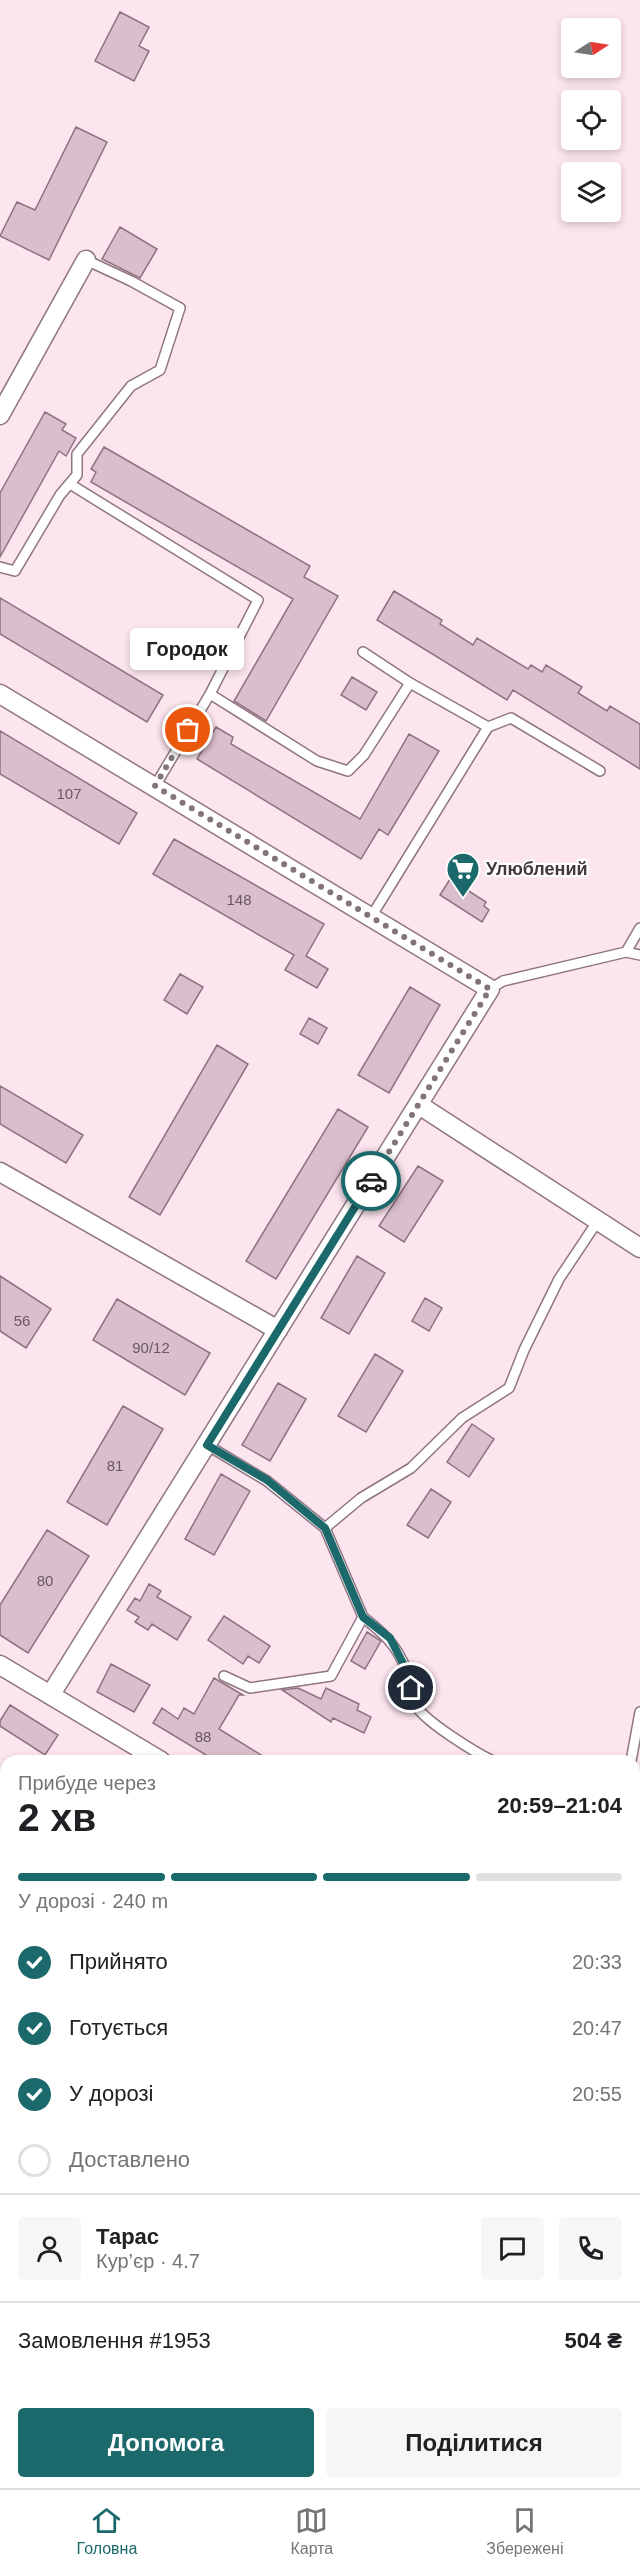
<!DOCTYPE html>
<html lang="uk">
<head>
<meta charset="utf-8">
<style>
  body { margin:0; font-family:Arial,sans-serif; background:#f6f6f6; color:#202124; height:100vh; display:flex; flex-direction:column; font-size:22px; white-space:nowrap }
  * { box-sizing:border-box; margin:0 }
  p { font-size:20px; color:#757577 }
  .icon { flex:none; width:33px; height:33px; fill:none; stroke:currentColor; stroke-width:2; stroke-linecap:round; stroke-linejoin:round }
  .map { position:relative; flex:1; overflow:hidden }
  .details { position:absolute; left:0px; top:1755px; width:640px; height:734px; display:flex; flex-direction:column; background:#fff; border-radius:18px 18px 0 0; box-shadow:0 3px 9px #0003 }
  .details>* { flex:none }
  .needle { width:39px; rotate:78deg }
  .buttons { position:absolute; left:561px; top:18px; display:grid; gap:12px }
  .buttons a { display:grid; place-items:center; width:60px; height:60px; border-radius:6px; background:#fff; box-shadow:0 3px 9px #0003; font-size:30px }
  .pin { position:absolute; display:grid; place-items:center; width:51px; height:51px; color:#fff; margin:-26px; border:3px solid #fff; border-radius:50%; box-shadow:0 2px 6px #0007 }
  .courier { position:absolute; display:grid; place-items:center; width:60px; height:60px; margin:-30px; border:4px solid #1b696b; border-radius:50%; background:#fff; color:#222; box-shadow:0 2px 8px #0007 }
  .bubble { position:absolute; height:42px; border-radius:6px; background:#fff; box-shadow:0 3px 9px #0003; font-size:20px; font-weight:800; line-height:42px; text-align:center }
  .summary em { font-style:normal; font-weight:800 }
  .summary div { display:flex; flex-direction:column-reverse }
  .summary { display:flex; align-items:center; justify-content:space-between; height:102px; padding:0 18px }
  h1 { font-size:39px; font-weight:800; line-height:45px }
  .bar { display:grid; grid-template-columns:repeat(4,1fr); gap:9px 6px; align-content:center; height:72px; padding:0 18px }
  .bar i { height:8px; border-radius:4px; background:#e0e0e0 }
  .bar .selected { background:#1b696b }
  .bar p { grid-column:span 4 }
  .line { display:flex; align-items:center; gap:15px; padding:0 18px; border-top:2px solid #e0e0e0 }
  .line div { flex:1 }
  .round { display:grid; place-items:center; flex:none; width:63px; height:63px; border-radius:6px; background:#f6f6f6 }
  ol { padding:0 18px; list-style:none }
  li { display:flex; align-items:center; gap:18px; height:66px }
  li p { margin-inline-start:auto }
  li .icon { padding:6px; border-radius:50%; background:#1b696b; color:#fff; stroke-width:4 }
  li:last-child { color:#757577 }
  li i { width:33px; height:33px; border:3px solid #e0e0e0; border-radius:50% }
  .primary-button { display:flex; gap:12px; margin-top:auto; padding:12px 18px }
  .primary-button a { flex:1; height:69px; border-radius:6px; background:#1b696b; color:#fff; font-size:24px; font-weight:800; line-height:69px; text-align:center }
  .primary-button a+a { background:#f6f6f6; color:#202124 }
  .menu { display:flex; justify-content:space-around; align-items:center; height:84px; border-top:2px solid #e0e0e0; background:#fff; font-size:16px; color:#757577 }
  .menu a { display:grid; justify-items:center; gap:3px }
  .menu .selected { color:#1b696b }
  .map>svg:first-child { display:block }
  .building { fill:#dabecb; stroke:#8c737f; stroke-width:1.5 }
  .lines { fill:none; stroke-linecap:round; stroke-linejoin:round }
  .lane-casing { stroke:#8f7582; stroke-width:12 }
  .street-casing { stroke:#8f7582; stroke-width:21 }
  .lane { stroke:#fff; stroke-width:9 }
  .street { stroke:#fff; stroke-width:18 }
  .rail-casing { stroke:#8e7e85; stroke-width:7 }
  .rail { stroke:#fff; stroke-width:4.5; stroke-dasharray:14; stroke-linecap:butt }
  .done { stroke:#83747b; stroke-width:6; stroke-dasharray:0 10.8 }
  .route { stroke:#1b696b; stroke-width:8 }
  .labels { text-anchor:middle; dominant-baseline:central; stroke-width:4.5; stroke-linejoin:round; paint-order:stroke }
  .number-label { font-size:15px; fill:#685960 }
  .poi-label { font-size:18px; font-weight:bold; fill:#42373c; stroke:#fff; text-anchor:start }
</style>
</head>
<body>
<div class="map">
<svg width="640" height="2488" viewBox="0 0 640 2488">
  <rect width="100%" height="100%" fill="#fde5f0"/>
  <path class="building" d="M 120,12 L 149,27 L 139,46 L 149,51 L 134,81 L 95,61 Z
    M 76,127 L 107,142 L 49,260 L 0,236 L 17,202 L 35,210 Z
    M 120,227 L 157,249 L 140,278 L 102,259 Z
    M 45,412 L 66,424 L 62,430 L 76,438 L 66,456 L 59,451 L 0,557 L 0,493 Z
    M 104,447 L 310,566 L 304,577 L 338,596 L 266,721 L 234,701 L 293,599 L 91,482 L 96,472 L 91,469 Z
    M 394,591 L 442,620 L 440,624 L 473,645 L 477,638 L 528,669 L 531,665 L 542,672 L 546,665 L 582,687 L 578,693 L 607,711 L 610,706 L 640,724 L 640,769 L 513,690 L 507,700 L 377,620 Z
    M 0,598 L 163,695 L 147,722 L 0,634 Z
    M 352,677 L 377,692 L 366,710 L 341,695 Z
    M 216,727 L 233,737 L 231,744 L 360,819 L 409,734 L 439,751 L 388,835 L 379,829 L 361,859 L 197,759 Z
    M 0,731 L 137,813 L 119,844 L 0,774 Z
    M 174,839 L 324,924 L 306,956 L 328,969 L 317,988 L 285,970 L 294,955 L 153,874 Z
    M 450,879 L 486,902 L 484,906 L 489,910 L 482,922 L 440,895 Z
    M 180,974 L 203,987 L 187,1014 L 164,1000 Z
    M 410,987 L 440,1005 L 389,1093 L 358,1075 Z
    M 309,1018 L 327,1028 L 318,1044 L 300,1034 Z
    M 217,1045 L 248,1064 L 160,1215 L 129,1197 Z
    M 0,1086 L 83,1135 L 66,1163 L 0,1124 Z
    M 338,1109 L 368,1127 L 276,1279 L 246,1261 Z
    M 418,1166 L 443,1181 L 404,1242 L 379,1226 Z
    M 357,1256 L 385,1273 L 349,1334 L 321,1318 Z
    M 0,1276 L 51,1309 L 26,1348 L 0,1331 Z
    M 425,1298 L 442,1308 L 429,1331 L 412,1321 Z
    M 117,1299 L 210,1353 L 185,1395 L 93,1340 Z
    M 375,1354 L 403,1371 L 366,1432 L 338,1416 Z
    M 278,1383 L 306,1399 L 270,1461 L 242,1445 Z
    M 123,1406 L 163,1429 L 107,1525 L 67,1502 Z
    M 472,1424 L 494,1439 L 469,1477 L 447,1462 Z
    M 221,1474 L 250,1491 L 214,1555 L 185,1539 Z
    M 431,1489 L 451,1502 L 428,1538 L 407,1525 Z
    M 47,1530 L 89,1556 L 28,1653 L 0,1635 L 0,1605 Z
    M 149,1584 L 161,1591 L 157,1597 L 191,1617 L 177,1640 L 152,1624 L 148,1630 L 135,1622 L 139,1617 L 127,1610 L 135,1598 L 140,1601 Z
    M 224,1616 L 270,1646 L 259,1663 L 248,1656 L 243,1664 L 208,1640 Z
    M 367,1632 L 381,1641 L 365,1669 L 351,1661 Z
    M 111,1664 L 150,1685 L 134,1712 L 97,1692 Z
    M 214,1678 L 243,1695 L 239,1695 L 219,1729 L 271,1761 L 216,1761 L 153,1723 L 162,1708 L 178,1719 L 184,1708 L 194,1714 Z
    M 298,1688 L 321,1699 L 326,1688 L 359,1704 L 357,1710 L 371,1717 L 364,1733 L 333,1718 L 331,1722 L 282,1690 Z
    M 10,1705 L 58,1735 L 45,1755 L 0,1726 L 0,1721 Z"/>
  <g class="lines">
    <defs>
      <path id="lane" d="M 70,484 L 258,600 L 210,694
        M 0,567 L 15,571 L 60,495 L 77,475 L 77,454 L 131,386 L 160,370 L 180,308 L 131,281 L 86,260
        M 363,652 L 410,683 L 488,727
        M 155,786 L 210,694 L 317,761 L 348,771 L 364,755 L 410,683
        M 371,917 L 488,727 L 511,718 L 600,771
        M 626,952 L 640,955
        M 490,989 L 503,981 L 626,952 L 640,928
        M 207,1445 L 267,1481 L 325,1528 L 363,1617 L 331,1676 L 250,1688 L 224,1676
        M 325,1528 L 361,1498 L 411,1468 L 462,1418 L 509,1388 L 524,1350 L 559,1279 L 597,1222
        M 363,1617 C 383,1633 396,1644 406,1669 C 411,1680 411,1693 415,1704 C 422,1720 476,1753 493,1761
        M 631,1761 L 640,1712"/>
      <path id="street" d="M 0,415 L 86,260
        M 0,694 L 490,989 L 51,1694
        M 419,1105 L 640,1248
        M 0,1172 L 278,1330
        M 0,1665 L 161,1761
        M 0,1983 L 6,1987
        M 0,2247 L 6,2251
        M 634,2443 L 640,2446
        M 84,2488 L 87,2482
        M 495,2488 L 497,2482"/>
    </defs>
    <use href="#lane" class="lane-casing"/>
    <use href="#street" class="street-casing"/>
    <use href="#lane" class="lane"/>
    <use href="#street" class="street"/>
    <defs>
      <path id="rail" d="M 634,2123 L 640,2097
        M 634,2174 L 640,2148
        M 557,2488 L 558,2482
        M 568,2488 L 570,2482"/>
    </defs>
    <use href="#rail" class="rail-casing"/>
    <use href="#rail" class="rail"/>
  </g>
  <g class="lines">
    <path class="done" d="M 188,730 L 155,786 L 490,989 L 371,1181"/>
    <path class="route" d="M 371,1181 L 207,1445 L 267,1480 L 325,1528 L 363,1617 L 390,1638 L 406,1669 L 411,1688"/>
  </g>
  <defs>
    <symbol id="supermarket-pin" viewBox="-11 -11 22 30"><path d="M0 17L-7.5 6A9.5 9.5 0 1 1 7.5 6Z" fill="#1b696b" stroke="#fff"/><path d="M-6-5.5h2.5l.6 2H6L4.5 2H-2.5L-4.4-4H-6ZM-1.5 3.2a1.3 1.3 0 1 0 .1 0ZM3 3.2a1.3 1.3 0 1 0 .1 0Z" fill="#fff"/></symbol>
  </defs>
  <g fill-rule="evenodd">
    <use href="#supermarket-pin" x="444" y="850" width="38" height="52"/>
  </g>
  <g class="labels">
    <g class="number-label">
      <text x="69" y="793">107</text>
      <text x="239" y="899">148</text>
      <text x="22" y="1320">56</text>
      <text x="151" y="1347">90/12</text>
      <text x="115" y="1465">81</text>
      <text x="45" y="1580">80</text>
      <text x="203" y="1736">88</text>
    </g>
    <g class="poi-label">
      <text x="486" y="869">Улюблений</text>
    </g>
  </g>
</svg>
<div class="buttons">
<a><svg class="needle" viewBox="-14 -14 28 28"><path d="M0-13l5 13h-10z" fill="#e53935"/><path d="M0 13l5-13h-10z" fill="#757577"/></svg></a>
<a><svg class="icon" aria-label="locate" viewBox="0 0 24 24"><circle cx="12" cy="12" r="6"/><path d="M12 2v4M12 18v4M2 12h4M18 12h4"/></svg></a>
<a><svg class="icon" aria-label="layers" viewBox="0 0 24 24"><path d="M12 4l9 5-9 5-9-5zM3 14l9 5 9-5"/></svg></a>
</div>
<div class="pin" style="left:188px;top:730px;background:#ea580c"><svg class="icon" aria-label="bag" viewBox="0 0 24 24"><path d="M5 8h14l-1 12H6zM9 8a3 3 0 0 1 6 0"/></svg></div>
<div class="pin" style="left:411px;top:1688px;background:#1f2937"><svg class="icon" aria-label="home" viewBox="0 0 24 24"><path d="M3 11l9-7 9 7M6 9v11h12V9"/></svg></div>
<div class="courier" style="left:371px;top:1181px"><svg class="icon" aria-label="car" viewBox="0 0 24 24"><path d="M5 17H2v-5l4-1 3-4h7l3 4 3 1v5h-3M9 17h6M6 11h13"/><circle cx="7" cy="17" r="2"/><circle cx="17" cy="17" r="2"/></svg></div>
<div class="bubble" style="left:130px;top:628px;width:114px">Городок</div>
<section class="details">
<div class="summary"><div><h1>2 хв</h1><p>Прибуде через</p></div><em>20:59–21:04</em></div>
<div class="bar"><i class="selected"></i><i class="selected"></i><i class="selected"></i><i></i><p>У дорозі · 240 m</p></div>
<ol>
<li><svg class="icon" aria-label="check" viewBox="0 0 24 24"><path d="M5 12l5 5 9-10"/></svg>Прийнято<p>20:33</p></li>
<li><svg class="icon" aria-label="check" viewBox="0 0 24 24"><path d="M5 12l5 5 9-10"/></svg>Готується<p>20:47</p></li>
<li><svg class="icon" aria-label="check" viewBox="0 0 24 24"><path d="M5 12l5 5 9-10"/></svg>У дорозі<p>20:55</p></li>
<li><i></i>Доставлено</li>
</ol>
<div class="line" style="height:108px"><a class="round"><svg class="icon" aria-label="person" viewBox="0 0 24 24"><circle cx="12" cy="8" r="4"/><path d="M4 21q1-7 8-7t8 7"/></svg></a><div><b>Тарас</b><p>Кур’єр · 4.7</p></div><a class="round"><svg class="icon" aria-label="chat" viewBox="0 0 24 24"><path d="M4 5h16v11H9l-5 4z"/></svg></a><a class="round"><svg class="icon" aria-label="phone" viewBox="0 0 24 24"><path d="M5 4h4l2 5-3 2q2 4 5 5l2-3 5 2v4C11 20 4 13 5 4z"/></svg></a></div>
<div class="line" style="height:78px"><div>Замовлення #1953</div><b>504 ₴</b></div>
<div class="primary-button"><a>Допомога</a><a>Поділитися</a></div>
</section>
</div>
<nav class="menu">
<a class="selected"><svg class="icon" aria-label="home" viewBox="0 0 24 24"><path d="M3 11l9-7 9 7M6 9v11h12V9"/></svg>Головна</a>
<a><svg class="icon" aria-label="map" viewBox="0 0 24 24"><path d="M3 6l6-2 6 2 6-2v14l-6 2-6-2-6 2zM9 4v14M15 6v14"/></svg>Карта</a>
<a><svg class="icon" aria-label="saved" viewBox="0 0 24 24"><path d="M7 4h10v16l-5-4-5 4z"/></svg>Збережені</a>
</nav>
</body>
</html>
